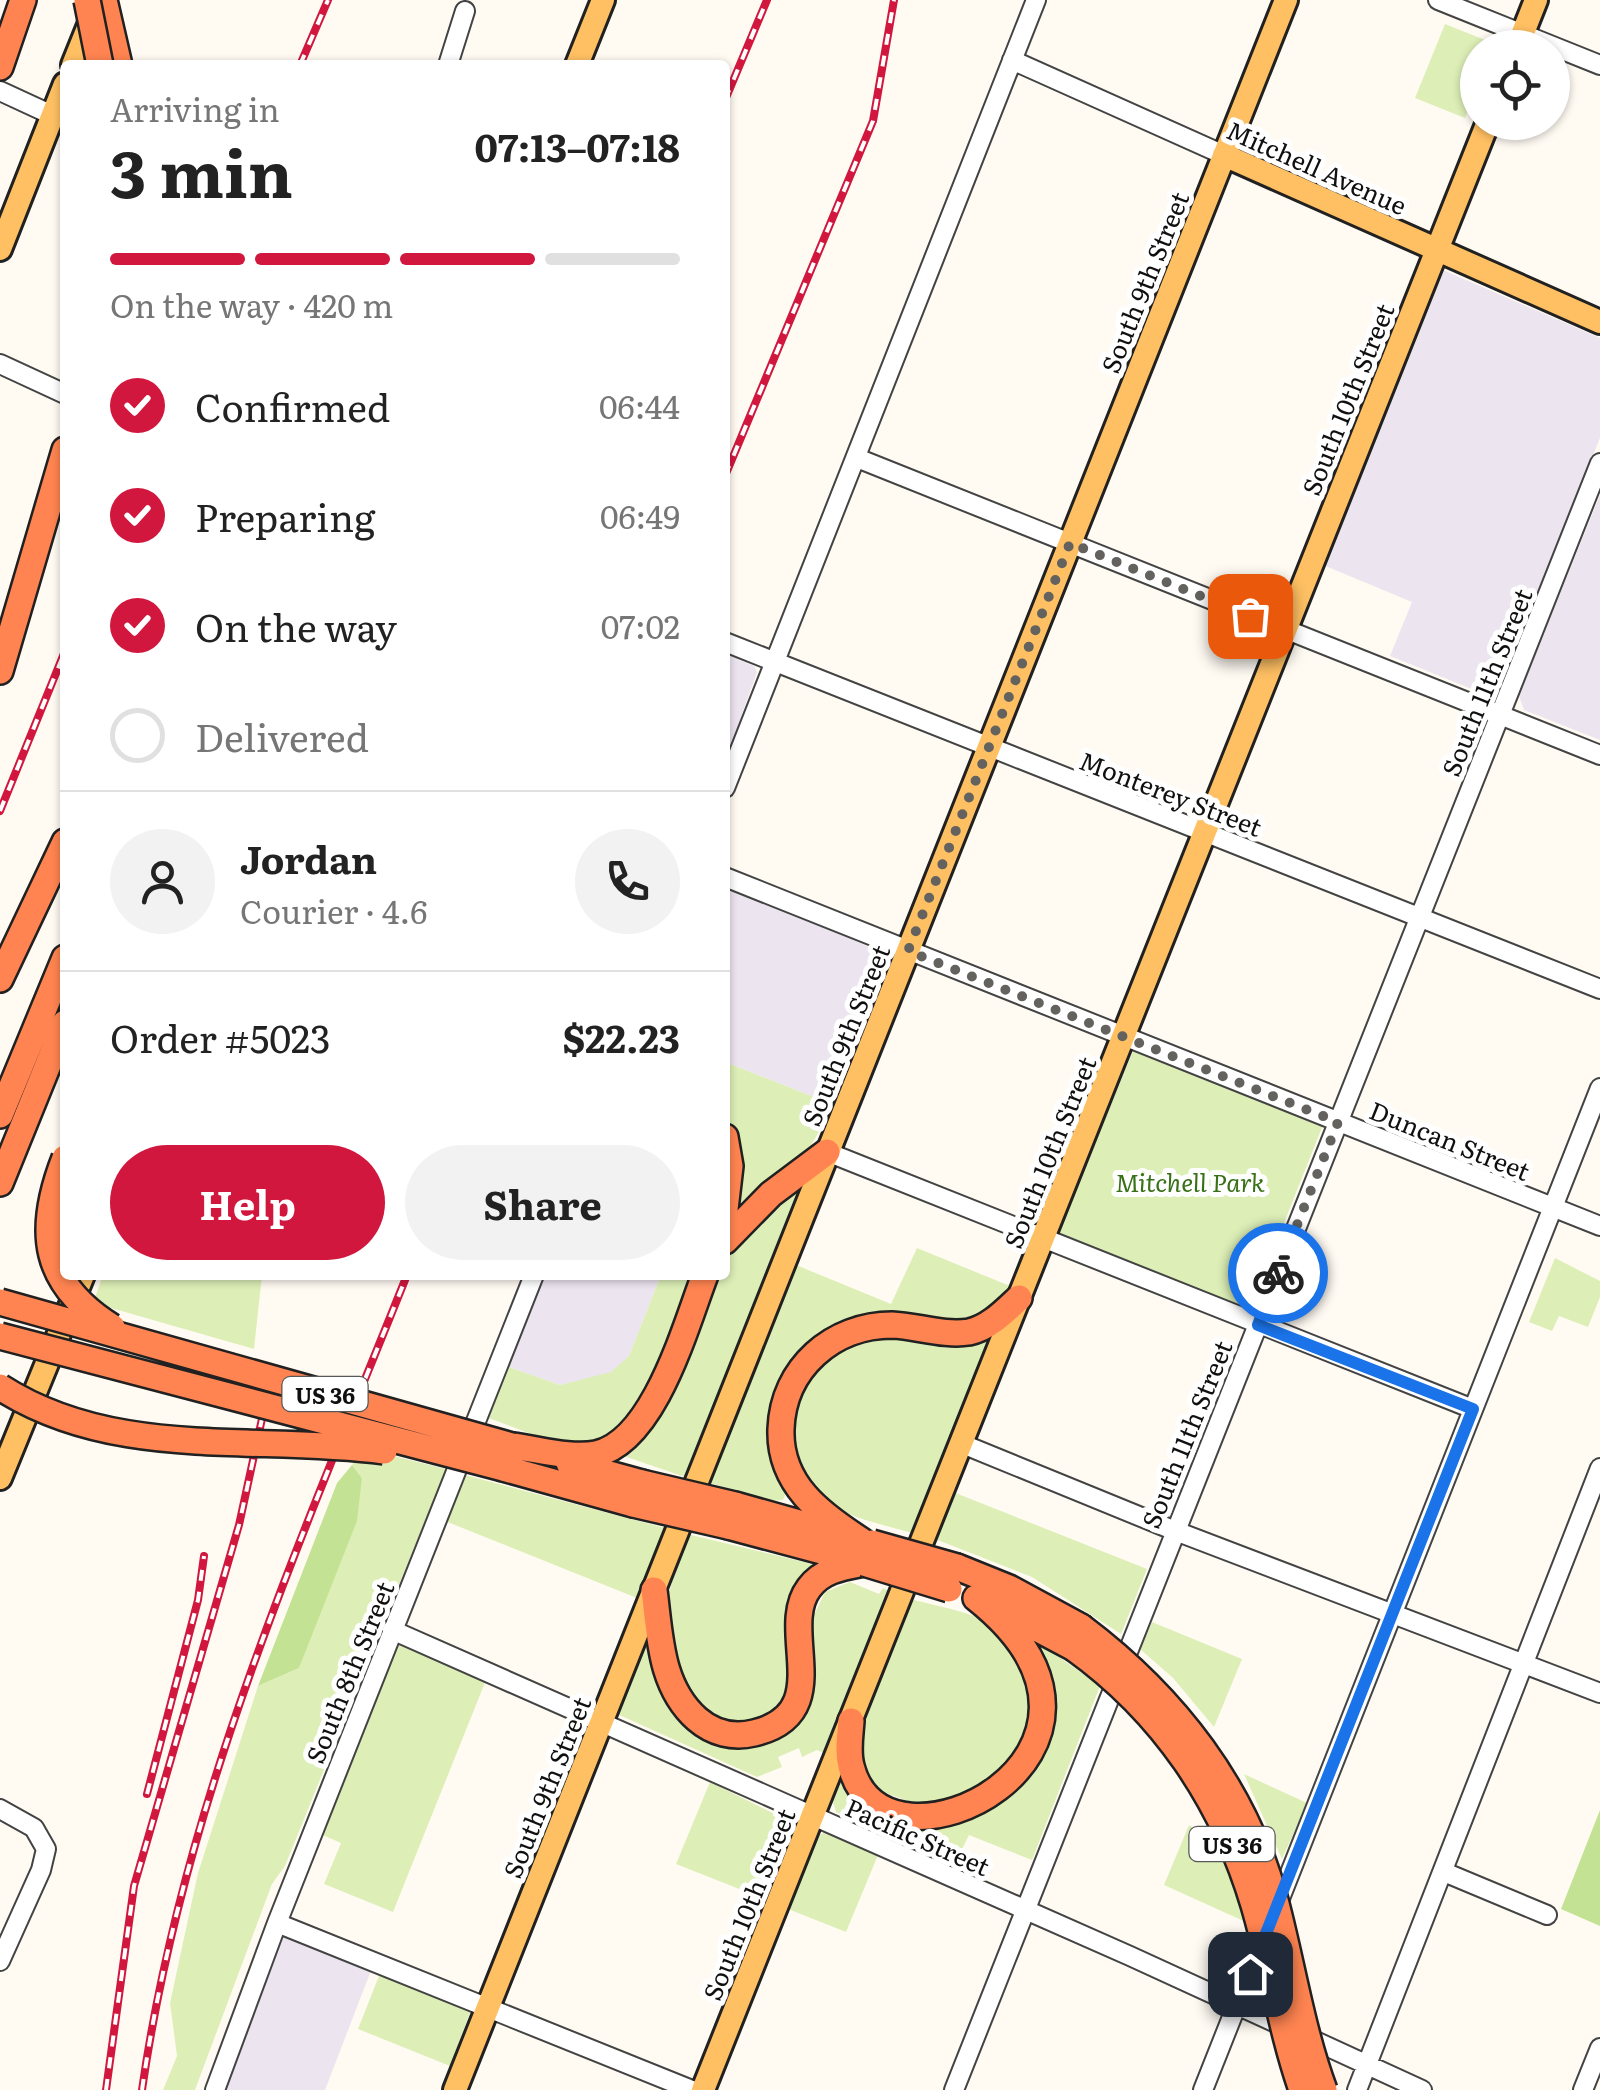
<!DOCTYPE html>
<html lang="en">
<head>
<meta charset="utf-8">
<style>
  body { margin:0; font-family:Literata,serif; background:#f2f2f2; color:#222; height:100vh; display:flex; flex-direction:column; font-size:38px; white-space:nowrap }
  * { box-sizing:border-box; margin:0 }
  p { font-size:32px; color:#767676 }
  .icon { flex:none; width:55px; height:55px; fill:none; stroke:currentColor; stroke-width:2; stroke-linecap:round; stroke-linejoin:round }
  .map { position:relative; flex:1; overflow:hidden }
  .panel { position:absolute; left:60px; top:60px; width:670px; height:1220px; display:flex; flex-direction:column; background:#fff; border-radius:10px; box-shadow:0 2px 8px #0004 }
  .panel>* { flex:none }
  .fabs { position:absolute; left:1460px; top:30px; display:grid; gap:20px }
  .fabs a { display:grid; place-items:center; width:110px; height:110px; border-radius:50%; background:#fff; box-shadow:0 2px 8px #0004; font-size:50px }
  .pin { position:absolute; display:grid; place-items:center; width:85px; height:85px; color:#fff; margin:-42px; border-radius:20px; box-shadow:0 5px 15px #0006 }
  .courier { position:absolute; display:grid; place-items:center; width:100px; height:100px; margin:-50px; border:8px solid #1a73e8; border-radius:50%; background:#fff; color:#222; box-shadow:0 2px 12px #0007 }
  .headline em { font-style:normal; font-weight:700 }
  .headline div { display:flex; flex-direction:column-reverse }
  .headline { display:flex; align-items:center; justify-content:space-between; height:170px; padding:0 50px }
  h1 { font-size:65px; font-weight:700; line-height:75px }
  .bar { display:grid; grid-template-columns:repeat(4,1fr); gap:15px 10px; align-content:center; height:120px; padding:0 50px }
  .bar i { height:12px; border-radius:8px; background:#e0e0e0 }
  .bar .active { background:#d1173e }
  .bar p { grid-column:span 4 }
  .line { display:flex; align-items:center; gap:25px; padding:0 50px; border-top:2px solid #e0e0e0 }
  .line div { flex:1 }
  .round { display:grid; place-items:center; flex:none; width:105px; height:105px; border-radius:52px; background:#f2f2f2 }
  ol { padding:0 50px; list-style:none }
  li { display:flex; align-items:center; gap:30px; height:110px }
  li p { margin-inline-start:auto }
  li .icon { padding:10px; border-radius:50%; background:#d1173e; color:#fff; stroke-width:4 }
  li:last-child { color:#767676 }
  li i { width:55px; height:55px; border:5px solid #e0e0e0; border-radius:50% }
  .cta { display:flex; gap:20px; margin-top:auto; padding:20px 50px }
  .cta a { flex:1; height:115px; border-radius:60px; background:#d1173e; color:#fff; font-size:40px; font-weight:700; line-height:115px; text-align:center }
  .cta a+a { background:#f2f2f2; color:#222 }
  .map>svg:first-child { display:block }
  .industrial { fill:#ece4ef }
  .green { fill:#ddefb7 }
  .forest { fill:#c4e294 }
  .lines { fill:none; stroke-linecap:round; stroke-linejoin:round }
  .minor-casing { stroke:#434343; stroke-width:22 }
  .major-casing { stroke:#212121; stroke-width:28 }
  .highway-casing { stroke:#212121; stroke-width:30 }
  .minor { stroke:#fff; stroke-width:18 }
  .major { stroke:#ffc063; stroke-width:22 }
  .highway { stroke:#ff8451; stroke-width:25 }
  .rail-casing { stroke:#d1173e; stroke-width:8 }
  .rail { stroke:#fff; stroke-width:4; stroke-dasharray:11; stroke-linecap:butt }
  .highway-bridge-casing { stroke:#212121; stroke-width:30; stroke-linecap:butt }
  .highway-bridge { stroke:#ff8451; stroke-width:25 }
  .done { stroke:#64625f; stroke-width:10; stroke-dasharray:0 18 }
  .route { stroke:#1a73e8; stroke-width:12 }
  .labels { text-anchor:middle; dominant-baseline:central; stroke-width:10; stroke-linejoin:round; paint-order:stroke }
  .shield { fill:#fff; stroke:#585858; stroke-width:2.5 }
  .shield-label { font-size:22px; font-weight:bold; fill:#101010 }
  .street-label { font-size:25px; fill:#101010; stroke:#fff }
  .park-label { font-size:25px; font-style:italic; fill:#387117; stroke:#fff }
</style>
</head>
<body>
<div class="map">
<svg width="1600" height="2090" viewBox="0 0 1600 2090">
  <rect width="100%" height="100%" fill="#fffbf3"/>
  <path class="industrial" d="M 1443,270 L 1600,338 L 1600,438 L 1495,694 L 1489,696 L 1390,656 L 1412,602 L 1323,565 L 1438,273 Z
    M 1600,495 L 1600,740 L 1524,710 L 1519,696 Z
    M 725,654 L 754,666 L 757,672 L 725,762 Z
    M 725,884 L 892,957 L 834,1105 L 725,1062 Z
    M 542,1275 L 661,1275 L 629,1356 L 611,1373 L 560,1385 L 506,1366 Z
    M 283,1932 L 372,1968 L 325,2090 L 221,2090 Z"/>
  <path class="green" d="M 1445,24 L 1495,44 L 1478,48 L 1477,88 L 1465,118 L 1415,98 Z
    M 1133,1051 L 1323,1125 L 1249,1311 L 1057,1236 Z
    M 725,1062 L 834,1105 L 809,1149 L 725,1230 L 736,1187 L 737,1143 L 725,1113 Z
    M 801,1186 L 685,1477 L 615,1453 L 712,1275 L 725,1275 C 725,1229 767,1211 801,1186 Z
    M 917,1248 L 1010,1286 C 981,1352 932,1304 885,1318 C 855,1328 823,1351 794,1367 L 789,1486 L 783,1500 L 769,1501 L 707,1482 L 796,1265 L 891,1304 Z
    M 1555,1258 L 1600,1281 L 1600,1297 L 1588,1327 L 1559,1316 L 1552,1331 L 1529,1322 Z
    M 103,1275 L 262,1275 L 254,1349 L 111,1308 L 95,1297 Z
    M 661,1275 L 692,1275 C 674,1321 642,1442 583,1444 C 553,1446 514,1426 485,1417 L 506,1366 L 560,1385 L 611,1372 L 629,1356 Z
    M 995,1326 L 912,1533 C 875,1522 837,1517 810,1487 C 772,1444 797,1356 850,1339 C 881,1329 959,1329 995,1326 Z
    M 361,1448 L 446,1469 L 285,1866 L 272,1884 L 195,2090 L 163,2090 L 177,2056 L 170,2003 L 198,1873 L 258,1686 L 299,1668 L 362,1478 L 352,1465 Z
    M 465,1475 L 665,1528 L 637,1598 L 445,1521 Z
    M 953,1492 L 1147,1569 L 1121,1634 L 1032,1577 L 935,1539 Z
    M 687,1534 L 821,1566 L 798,1671 L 777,1713 C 725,1736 696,1722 679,1668 C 674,1654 666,1638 666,1624 C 667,1591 676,1564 687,1534 Z
    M 850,1582 L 879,1594 L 883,1588 L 889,1591 L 824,1753 L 817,1750 L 802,1757 L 799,1748 L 778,1757 L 782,1767 L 757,1777 L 617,1714 L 648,1632 L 658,1670 L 733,1742 L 811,1683 L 810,1613 L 815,1613 L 825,1592 Z
    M 910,1599 C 1003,1622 1000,1615 1035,1706 L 1012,1767 L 960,1802 L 917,1804 L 871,1788 L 856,1744 Z
    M 1152,1622 L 1242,1659 L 1214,1727 L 1173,1678 L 1140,1649 Z
    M 1028,1635 L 1100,1686 L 1032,1860 L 969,1835 L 955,1864 L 836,1812 L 832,1799 L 844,1766 L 866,1802 L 985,1809 L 1051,1699 L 1048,1675 Z
    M 403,1644 L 486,1680 L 393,1912 L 324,1884 L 341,1843 L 318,1833 L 393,1648 Z
    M 1244,1774 L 1307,1803 L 1282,1859 Z
    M 710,1782 L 797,1825 L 767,1900 L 676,1864 Z
    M 1189,1825 L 1218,1844 L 1248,1923 L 1164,1885 Z
    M 824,1833 L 878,1855 L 846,1932 L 788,1909 L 817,1836 Z
    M 381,1971 L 471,2010 L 450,2066 L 358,2029 Z"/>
  <path class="forest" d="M 352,1465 L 362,1478 L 357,1521 L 299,1668 L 258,1686 L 337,1483 Z
    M 1600,1810 L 1600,1926 L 1561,1909 Z"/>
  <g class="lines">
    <defs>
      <path id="minor" d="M 1438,0 L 1600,65
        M 1012,60 L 1224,155
        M 448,65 L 465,11
        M 0,91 L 52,115
        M 0,364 L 65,394
        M 857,458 L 1600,755
        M 725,642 L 1600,989
        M 725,788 L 1036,0
        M 725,877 L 1600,1226
        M 827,1152 L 1473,1409
        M 960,1443 L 1173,1530 L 1600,1693
        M 392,1630 L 1130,1956 L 1422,2090
        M 0,1809 L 34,1828 L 46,1849 L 41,1870 L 0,1961
        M 1444,1872 L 1547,1915
        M 1277,1906 L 1600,1088
        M 277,1923 L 692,2090
        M 215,2090 L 277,1923 L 534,1275
        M 954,2090 L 1600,463
        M 1203,2090 L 1263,1939
        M 1357,2090 L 1600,1468
        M 1583,2090 L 1600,2048"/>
      <path id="major" d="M 1517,48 L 1536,0
        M 73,65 L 94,13
        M 577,65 L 603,0
        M 1224,155 L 1600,322
        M 0,249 L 65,84
        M 0,1478 L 83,1275
        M 455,2090 L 1286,0
        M 703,2090 L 1488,122"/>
      <path id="highway" d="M 104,0 L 119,65
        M 0,67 L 23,0
        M 0,671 L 65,450
        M 0,979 L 65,842
        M 0,1115 L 65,958
        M 725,1137 L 730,1166 L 725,1209
        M 0,1183 L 65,1023
        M 725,1241 L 771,1194 L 827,1152
        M 512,1446 C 538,1449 571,1459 596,1454 C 655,1441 686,1324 705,1275
        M 569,1463 L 642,1483
        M 503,1468 L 633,1504
        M 735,1505 L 838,1534
        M 728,1526 L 859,1561
        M 862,1541 C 820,1514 779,1484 781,1429 C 783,1368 833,1325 892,1325 C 917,1326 944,1336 969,1332 C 989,1328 1005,1311 1019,1298
        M 957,1567 L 1009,1588 L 1081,1627
        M 654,1590 C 660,1636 660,1686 697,1719 C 713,1733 733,1738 754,1733 C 838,1713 777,1630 809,1588 C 822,1570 843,1567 864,1563
        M 995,1606 L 1074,1648
        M 851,1721 C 850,1736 847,1751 851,1766 C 883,1896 1169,1751 976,1598"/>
    </defs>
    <use href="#minor" class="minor-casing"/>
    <use href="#major" class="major-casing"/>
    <use href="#highway" class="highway-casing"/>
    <use href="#minor" class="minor"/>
    <use href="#major" class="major"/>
    <use href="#highway" class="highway"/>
    <defs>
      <path id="rail" d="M 300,65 L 328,0
        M 725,100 L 767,0
        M 725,476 L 873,121 L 894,0
        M 0,811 L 65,651
        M 147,1794 L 198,1600 L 204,1556
        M 106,2090 L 134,1886 L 239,1525 L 263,1414
        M 142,2090 C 183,1802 300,1543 407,1275"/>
    </defs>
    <use href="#rail" class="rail-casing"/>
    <use href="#rail" class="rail"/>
    <defs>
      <path id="highway-bridge" d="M 87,0 L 100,65
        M 65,1158 C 36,1232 43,1284 112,1327
        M 0,1302 L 512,1446
        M 0,1336 L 503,1468
        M 0,1387 C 115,1461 255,1434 384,1451
        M 642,1483 L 735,1505
        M 633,1504 L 728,1526
        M 872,1543 L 957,1567
        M 864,1563 L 949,1589
        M 1081,1627 C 1174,1697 1246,1789 1276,1904 C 1292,1965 1302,2031 1324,2090
        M 1074,1648 C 1163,1712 1223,1801 1254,1905 C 1272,1966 1281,2030 1302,2090"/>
    </defs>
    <use href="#highway-bridge" class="highway-bridge-casing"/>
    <use href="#highway-bridge" class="highway-bridge"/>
  </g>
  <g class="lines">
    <path class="done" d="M 1250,616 L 1070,543 L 908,951 L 1338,1122 L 1278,1273"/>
    <path class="route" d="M 1250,1974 L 1473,1409 L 1258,1325 L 1278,1273"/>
  </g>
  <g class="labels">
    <g class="shield">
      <rect x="282.5" y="1377" width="85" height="34" rx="8"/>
      <rect x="1189.5" y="1827" width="85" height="34" rx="8"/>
    </g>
    <g class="shield-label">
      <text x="325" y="1394">US 36</text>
      <text x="1232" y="1844">US 36</text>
    </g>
    <g class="street-label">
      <text transform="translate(1317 167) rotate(24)">Mitchell Avenue</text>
      <text transform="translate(1144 282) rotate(-68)">South 9th Street</text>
      <text transform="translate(1347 399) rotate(-68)">South 10th Street</text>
      <text transform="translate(1486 682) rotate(-68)">South 11th Street</text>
      <text transform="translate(1171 793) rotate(21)">Monterey Street</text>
      <text transform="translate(845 1035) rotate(-68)">South 9th Street</text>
      <text transform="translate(1450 1140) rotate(22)">Duncan Street</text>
      <text transform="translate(1049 1152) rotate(-68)">South 10th Street</text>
      <text transform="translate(1186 1434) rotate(-68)">South 11th Street</text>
      <text transform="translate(349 1672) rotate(-68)">South 8th Street</text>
      <text transform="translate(546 1787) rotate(-68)">South 9th Street</text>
      <text transform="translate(918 1836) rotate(24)">Pacific Street</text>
      <text transform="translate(748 1904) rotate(-68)">South 10th Street</text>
    </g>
    <g class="park-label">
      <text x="1190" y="1181">Mitchell Park</text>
    </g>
  </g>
</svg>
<div class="fabs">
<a><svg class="icon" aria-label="locate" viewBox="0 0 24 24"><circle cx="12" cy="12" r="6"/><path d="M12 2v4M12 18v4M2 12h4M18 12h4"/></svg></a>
</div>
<div class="pin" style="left:1250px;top:616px;background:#ea580c"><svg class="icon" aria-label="bag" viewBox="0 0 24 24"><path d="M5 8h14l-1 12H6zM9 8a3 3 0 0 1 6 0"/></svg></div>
<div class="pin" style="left:1250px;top:1974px;background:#1f2937"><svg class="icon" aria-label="home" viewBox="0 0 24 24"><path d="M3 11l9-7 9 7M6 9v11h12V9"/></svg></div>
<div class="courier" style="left:1278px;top:1273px"><svg class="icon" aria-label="bike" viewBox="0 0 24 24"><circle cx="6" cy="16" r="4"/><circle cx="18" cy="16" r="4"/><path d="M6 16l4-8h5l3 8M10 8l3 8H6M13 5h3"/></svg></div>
<section class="panel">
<div class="headline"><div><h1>3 min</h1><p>Arriving in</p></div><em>07:13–07:18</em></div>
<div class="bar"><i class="active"></i><i class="active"></i><i class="active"></i><i></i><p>On the way · 420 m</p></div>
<ol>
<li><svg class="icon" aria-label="check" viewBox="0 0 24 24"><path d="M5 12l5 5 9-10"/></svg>Confirmed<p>06:44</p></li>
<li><svg class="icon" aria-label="check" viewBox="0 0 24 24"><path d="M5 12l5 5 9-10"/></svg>Preparing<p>06:49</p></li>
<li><svg class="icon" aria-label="check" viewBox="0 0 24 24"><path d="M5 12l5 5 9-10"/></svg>On the way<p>07:02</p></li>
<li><i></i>Delivered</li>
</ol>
<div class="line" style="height:180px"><a class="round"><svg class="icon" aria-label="person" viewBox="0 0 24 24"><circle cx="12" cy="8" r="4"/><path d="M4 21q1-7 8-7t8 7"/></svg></a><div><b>Jordan</b><p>Courier · 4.6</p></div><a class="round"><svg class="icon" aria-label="phone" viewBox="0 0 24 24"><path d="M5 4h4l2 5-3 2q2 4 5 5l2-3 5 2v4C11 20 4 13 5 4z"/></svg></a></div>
<div class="line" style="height:130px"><div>Order #5023</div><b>$22.23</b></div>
<div class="cta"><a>Help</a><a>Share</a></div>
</section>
</div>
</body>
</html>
